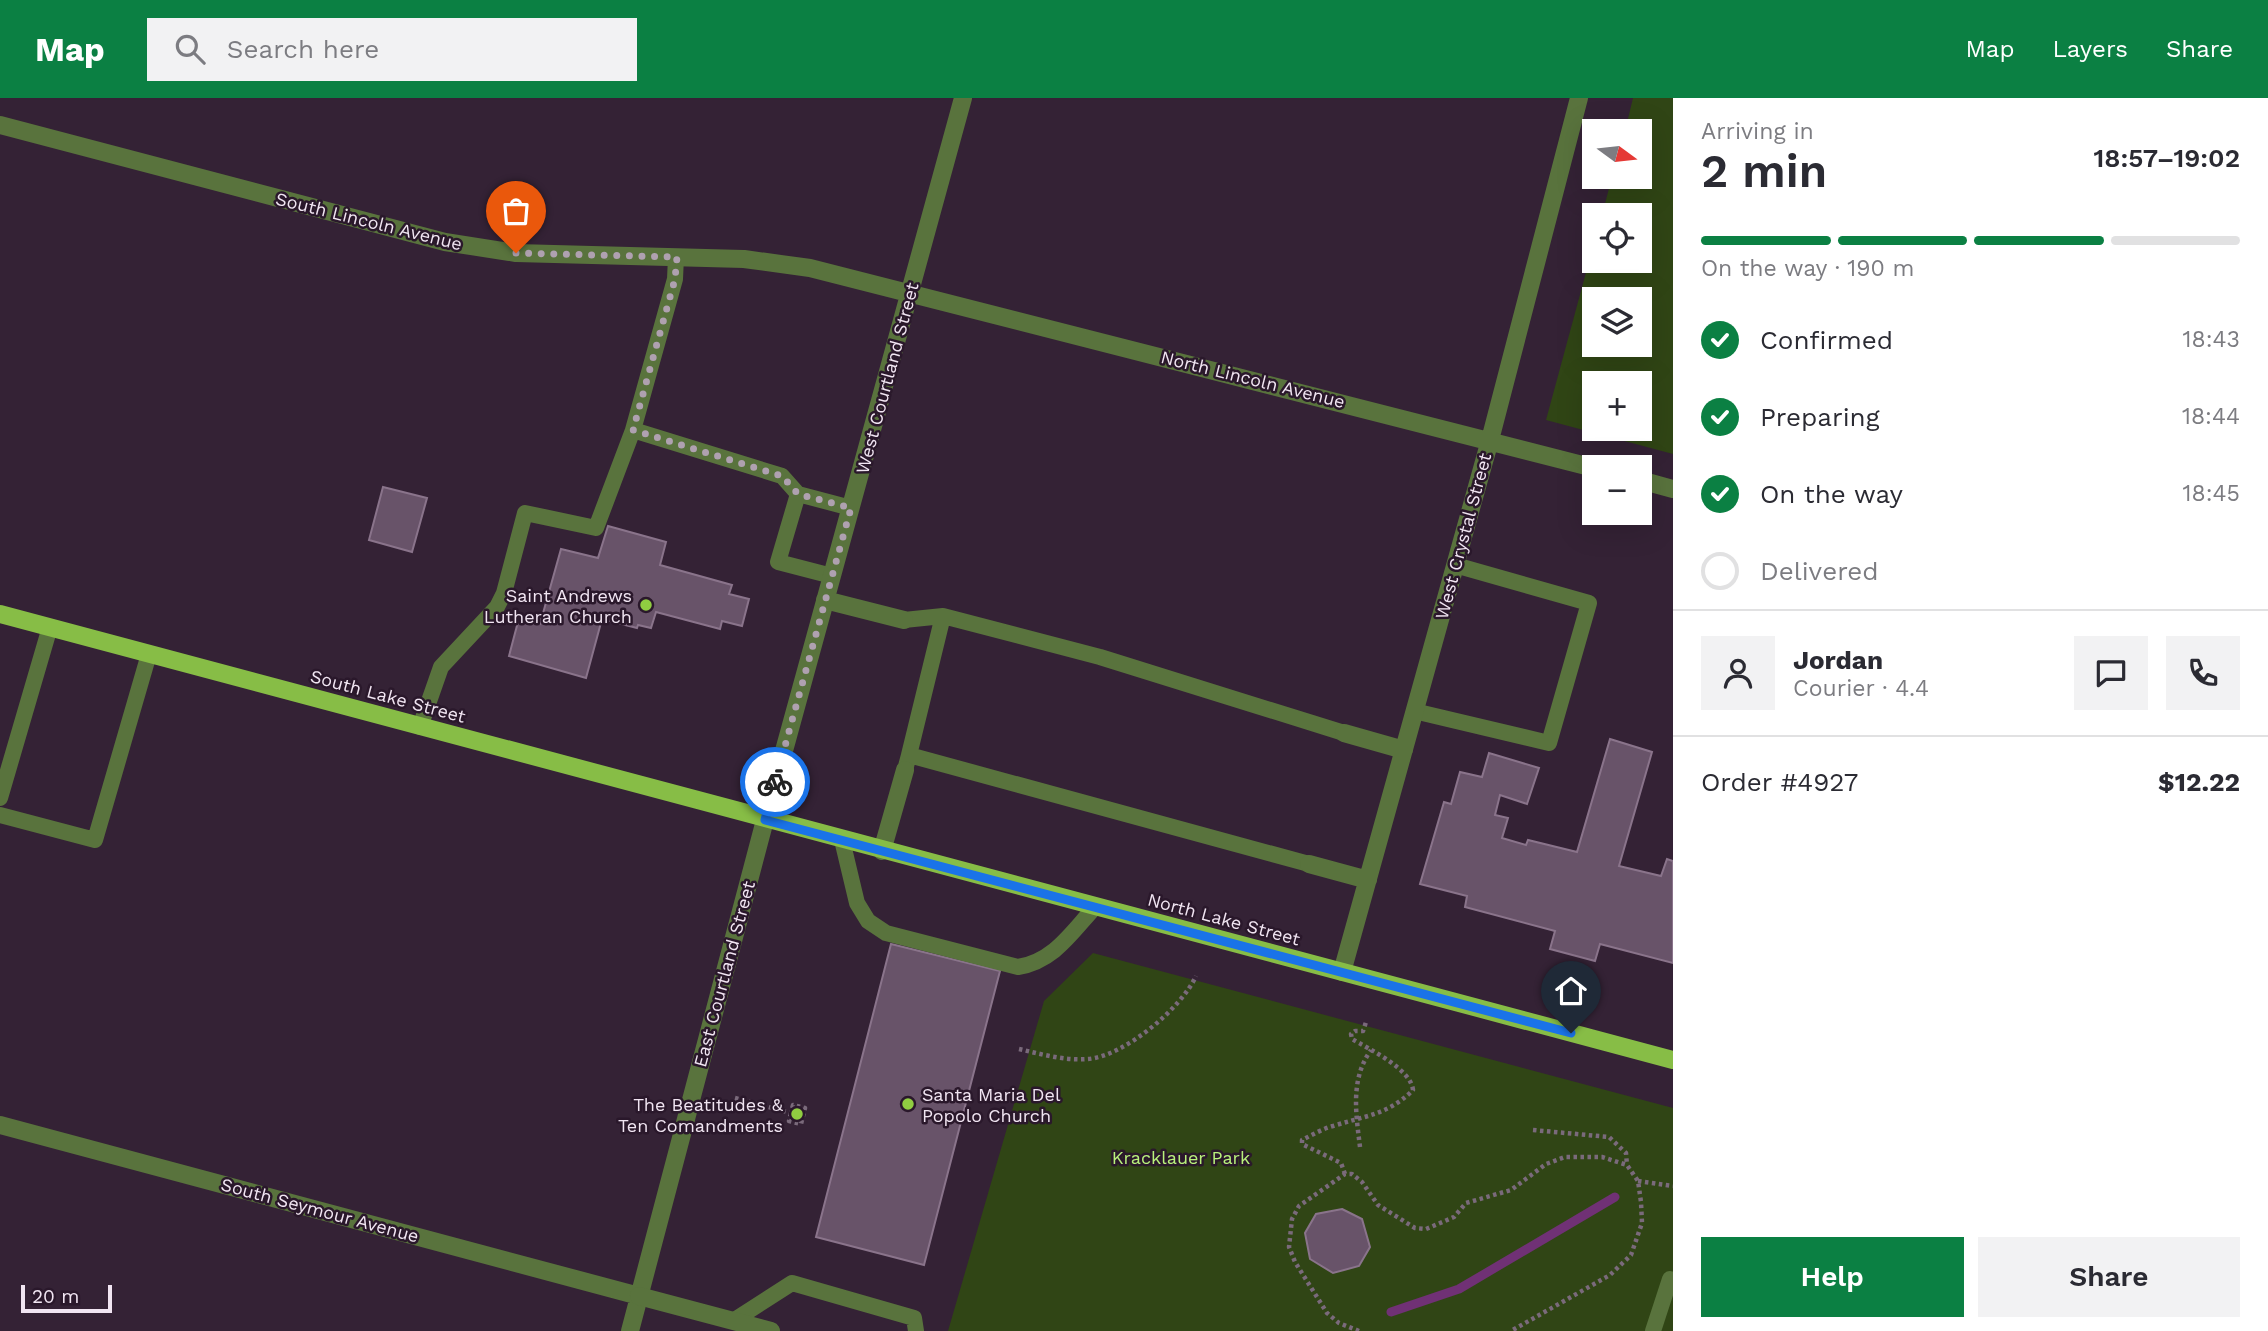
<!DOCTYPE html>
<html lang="en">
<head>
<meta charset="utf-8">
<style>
  body { margin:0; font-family:"Work Sans",sans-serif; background:#f2f2f3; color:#2b2b33; height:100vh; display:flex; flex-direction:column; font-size:26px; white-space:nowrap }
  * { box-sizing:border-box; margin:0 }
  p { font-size:23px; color:#7c7c81 }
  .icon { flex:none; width:38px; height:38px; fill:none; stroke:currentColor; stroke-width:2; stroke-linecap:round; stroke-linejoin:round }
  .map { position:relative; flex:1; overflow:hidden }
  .side { display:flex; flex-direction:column; background:#fff; width:595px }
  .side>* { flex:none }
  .needle { width:46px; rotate:105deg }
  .buttons { position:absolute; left:1582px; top:21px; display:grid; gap:14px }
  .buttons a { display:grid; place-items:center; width:70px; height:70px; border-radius:0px; background:#fff; box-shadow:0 7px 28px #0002; font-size:35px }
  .scale { position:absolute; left:21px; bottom:18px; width:91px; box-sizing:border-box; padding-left:7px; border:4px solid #f1e5f2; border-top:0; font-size:19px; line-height:24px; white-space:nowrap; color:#f1e5f2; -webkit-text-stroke:5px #2a182b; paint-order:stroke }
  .pin { position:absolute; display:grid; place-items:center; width:60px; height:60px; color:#fff; margin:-72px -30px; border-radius:50% 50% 50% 0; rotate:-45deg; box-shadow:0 0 7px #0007 }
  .pin .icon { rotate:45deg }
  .courier { position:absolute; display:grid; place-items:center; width:70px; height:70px; margin:-35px; border:5px solid #1a73e8; border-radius:50%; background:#fff; color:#222; box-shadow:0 2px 9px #0007 }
  .head em { font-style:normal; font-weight:600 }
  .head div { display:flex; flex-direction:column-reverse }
  .head { display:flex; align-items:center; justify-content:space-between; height:119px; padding:0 28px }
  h1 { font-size:46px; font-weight:600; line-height:52px }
  .bar { display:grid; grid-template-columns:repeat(4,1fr); gap:10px 7px; align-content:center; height:84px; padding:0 28px }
  .bar i { height:9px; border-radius:5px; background:#e1e1e2 }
  .bar .active { background:#0b8043 }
  .bar p { grid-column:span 4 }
  .line { display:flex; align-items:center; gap:18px; padding:0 28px; border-top:2px solid #e1e1e2 }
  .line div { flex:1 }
  .round { display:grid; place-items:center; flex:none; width:74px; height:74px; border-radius:0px; background:#f2f2f3 }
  ol { padding:0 28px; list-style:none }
  li { display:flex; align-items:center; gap:21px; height:77px }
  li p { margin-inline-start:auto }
  li .icon { padding:7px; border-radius:50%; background:#0b8043; color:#fff; stroke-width:4 }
  li:last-child { color:#7c7c81 }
  li i { width:38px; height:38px; border:4px solid #e1e1e2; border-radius:50% }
  .primary-button { display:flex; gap:14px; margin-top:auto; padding:14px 28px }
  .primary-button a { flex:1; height:80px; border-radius:0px; background:#0b8043; color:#fff; font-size:28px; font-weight:600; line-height:80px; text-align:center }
  .primary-button a+a { background:#f2f2f3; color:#2b2b33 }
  header { display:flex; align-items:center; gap:42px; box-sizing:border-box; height:98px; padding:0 35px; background:#0b8043; color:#fff }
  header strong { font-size:33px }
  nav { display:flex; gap:38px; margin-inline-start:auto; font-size:24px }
  .search { width:490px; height:63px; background:#f2f2f3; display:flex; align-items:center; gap:18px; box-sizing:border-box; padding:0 24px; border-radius:0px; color:#7c7c81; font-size:26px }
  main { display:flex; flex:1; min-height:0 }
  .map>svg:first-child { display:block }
  .green { fill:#304515; fill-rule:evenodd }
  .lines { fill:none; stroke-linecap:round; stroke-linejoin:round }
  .stream { stroke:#703175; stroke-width:9 }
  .building { fill:#685369; stroke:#8a748b; stroke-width:2 }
  .path { stroke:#7a6a7b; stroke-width:4.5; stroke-dasharray:3.5 3.5; stroke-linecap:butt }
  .service { stroke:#59733d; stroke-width:16 }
  .minor { stroke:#59733d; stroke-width:18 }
  .tertiary { stroke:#59733d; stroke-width:18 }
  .primary { stroke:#87bd46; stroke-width:18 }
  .done { stroke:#afa1b0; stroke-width:7; stroke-dasharray:0 12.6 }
  .route { stroke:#1a73e8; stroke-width:9 }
  .poi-dot { fill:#90cd41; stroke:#2a182b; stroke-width:2.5 }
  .labels { text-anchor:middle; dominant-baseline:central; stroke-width:5; stroke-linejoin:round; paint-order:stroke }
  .street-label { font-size:18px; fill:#f1e5f2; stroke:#2a182b }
  .poi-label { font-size:18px; fill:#f1e5f2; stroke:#2a182b; text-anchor:end }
  .park-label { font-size:18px; fill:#b9f27c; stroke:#2a182b }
</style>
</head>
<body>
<header>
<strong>Map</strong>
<div class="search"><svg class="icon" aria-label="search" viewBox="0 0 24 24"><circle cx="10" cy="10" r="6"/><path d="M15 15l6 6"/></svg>Search here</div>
<nav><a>Map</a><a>Layers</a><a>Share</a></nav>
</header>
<main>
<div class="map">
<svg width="1673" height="1233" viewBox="0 0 1673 1233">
  <rect width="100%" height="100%" fill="#342235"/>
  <path class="green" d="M 1633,0 L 1673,0 L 1673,356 L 1546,322 L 1594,145 L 1594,163 L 1640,163 L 1640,117 L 1602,117 L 1612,79 L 1640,79 L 1640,33 L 1625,33 ZM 1594,201 L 1640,201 L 1640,247 L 1594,247 ZM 1594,285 L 1640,285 L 1640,331 L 1594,331 Z
    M 1093,855 L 1673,1010 L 1673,1233 L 948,1233 L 1044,903 Z"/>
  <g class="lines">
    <path class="stream" d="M 1391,1214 L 1459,1191 L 1615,1099"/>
  </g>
  <path class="building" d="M 383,389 L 427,400 L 412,454 L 369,442 Z
    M 608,428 L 666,444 L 660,467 L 732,487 L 729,496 L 749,501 L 742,528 L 722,523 L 720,531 L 656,514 L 651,530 L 638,527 L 637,530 L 602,521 L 586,580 L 509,558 L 519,520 L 540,526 L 561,451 L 598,460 Z
    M 1610,641 L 1652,654 L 1619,768 L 1661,778 L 1667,761 L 1673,763 L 1673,865 L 1600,846 L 1595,863 L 1550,851 L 1555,833 L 1465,809 L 1467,798 L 1420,786 L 1444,704 L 1451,706 L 1460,674 L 1482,679 L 1489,655 L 1539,670 L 1527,706 L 1500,697 L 1495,717 L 1508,720 L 1502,740 L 1526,747 L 1528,742 L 1577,754 Z
    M 891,846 L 1000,873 L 924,1167 L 816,1139 Z
    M 1342,1111 L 1362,1121 L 1370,1149 L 1359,1168 L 1333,1175 L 1310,1161 L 1305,1135 L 1316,1116 Z"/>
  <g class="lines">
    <path class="path" d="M 1019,951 C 1041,956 1064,963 1088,961 C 1124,958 1181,911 1196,878
      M 735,1000 L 791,1015 L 793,1007 L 805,1010 L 801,1026 L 789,1023 L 791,1015
      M 1533,1032 L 1609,1039 L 1626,1055 L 1627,1067
      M 1360,1049 C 1356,1016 1350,981 1371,952
      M 1345,1076 L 1341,1065 L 1302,1046 L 1302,1042 C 1312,1037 1322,1031 1333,1028 C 1364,1018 1388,1017 1413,992 C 1411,971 1369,951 1352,941 L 1351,936 L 1355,933 L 1363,933 L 1366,924
      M 1638,1083 L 1673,1088
      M 1359,1233 L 1339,1225 L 1327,1215 L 1295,1164 L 1289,1149 L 1292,1121 L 1299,1108 L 1345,1076 L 1352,1076 L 1362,1084 L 1378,1107 L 1415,1130 L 1426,1131 L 1454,1119 L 1466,1105 L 1511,1092 L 1546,1066 L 1565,1059 L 1602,1059 L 1627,1067 L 1638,1083 L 1641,1104 L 1642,1125 L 1631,1157 L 1610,1177 L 1511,1233"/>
    <path class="service" d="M 676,159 L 675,181 L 633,332 L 782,378 L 798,396
      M 832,478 L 778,464 L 798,396 L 851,410
      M 904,522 L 943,518 L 1100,559 L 1344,635
      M 1414,613 L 1549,645 L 1589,505 L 1455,467
      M 420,629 L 441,569 L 497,509 L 504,495 L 525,415 L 596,430 L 633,332
      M 909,657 L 943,518
      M 905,672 L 909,657 L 1309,766
      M 0,700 L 50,529
      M 0,717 L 95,742 L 149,556
      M 842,742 L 857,805 L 868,823 L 886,835 L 1018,869 C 1054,863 1071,835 1095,809
      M 733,1223 L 792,1185 L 914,1220 L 916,1233
      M 1653,1233 L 1670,1181 L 1673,1182"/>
    <path class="minor" d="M 0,27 L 445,144 L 516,155 L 744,161 L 810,170 L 1594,370
      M 1640,382 L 1673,391
      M 825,502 L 904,522
      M 1344,635 L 1404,652
      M 882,753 L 905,672
      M 1309,766 L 1368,782
      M 1342,874 L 1490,342 L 1579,0
      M 0,1027 L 639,1198
      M 630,1233 L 765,722 L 963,0"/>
    <path class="tertiary" d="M 639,1198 L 771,1233"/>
    <path class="primary" d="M 0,516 L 1673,962"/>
  </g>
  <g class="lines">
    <path class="done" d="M 516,155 L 677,159 L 675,181 L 633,332 L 782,378 L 798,396 L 851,410 L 775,684"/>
    <path class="route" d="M 775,684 L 765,722 L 1571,935"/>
  </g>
  <g class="poi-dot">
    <circle cx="646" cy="507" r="7"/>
    <circle cx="908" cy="1006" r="7"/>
    <circle cx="797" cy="1016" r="7"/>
  </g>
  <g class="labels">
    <g class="street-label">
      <text transform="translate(369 123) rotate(14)">South Lincoln Avenue</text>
      <text transform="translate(887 280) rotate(-75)">West Courtland Street</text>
      <text transform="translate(1253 281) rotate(14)">North Lincoln Avenue</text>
      <text transform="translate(1463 438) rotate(-75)">West Crystal Street</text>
      <text transform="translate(388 598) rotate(15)">South Lake Street</text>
      <text transform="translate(1224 821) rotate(15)">North Lake Street</text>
      <text transform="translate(724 876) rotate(-75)">East Courtland Street</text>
      <text transform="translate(320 1112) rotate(15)">South Seymour Avenue</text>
    </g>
    <g class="poi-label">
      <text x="632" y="497">Saint Andrews<tspan x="632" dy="21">Lutheran Church</tspan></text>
      <text x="922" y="996" text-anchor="start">Santa Maria Del<tspan x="922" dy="21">Popolo Church</tspan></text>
      <text x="783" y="1006">The Beatitudes &amp;<tspan x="783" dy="21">Ten Comandments</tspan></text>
    </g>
    <g class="park-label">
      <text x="1181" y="1059">Kracklauer Park</text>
    </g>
  </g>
</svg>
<div class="buttons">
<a><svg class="needle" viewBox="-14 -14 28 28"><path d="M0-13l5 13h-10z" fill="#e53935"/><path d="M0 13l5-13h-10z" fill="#7c7c81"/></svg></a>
<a><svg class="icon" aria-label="locate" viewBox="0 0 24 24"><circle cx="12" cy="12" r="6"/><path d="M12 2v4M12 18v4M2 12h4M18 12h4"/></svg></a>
<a><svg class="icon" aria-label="layers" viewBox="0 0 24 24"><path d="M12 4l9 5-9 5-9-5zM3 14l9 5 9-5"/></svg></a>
<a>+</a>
<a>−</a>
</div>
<div class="scale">20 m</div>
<div class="pin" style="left:516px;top:155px;background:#ea580c"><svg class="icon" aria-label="bag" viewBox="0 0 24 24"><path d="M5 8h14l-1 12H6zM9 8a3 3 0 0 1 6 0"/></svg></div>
<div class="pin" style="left:1571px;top:935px;background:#1f2937"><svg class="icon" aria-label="home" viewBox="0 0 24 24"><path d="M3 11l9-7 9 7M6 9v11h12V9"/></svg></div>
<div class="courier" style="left:775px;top:684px"><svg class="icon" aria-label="bike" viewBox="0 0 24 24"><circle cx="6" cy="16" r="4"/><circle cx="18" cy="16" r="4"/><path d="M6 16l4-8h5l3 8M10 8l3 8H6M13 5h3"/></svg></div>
</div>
<section class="side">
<div class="head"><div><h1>2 min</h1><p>Arriving in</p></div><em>18:57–19:02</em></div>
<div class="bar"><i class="active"></i><i class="active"></i><i class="active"></i><i></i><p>On the way · 190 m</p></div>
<ol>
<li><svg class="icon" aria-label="check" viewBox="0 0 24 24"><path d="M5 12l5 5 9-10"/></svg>Confirmed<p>18:43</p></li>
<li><svg class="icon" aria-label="check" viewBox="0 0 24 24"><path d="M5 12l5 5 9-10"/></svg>Preparing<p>18:44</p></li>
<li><svg class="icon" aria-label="check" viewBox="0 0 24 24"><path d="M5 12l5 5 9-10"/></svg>On the way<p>18:45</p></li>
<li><i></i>Delivered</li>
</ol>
<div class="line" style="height:126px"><a class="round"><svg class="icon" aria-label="person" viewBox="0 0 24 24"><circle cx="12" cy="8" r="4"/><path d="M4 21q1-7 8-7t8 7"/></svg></a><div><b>Jordan</b><p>Courier · 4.4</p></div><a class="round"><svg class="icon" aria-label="chat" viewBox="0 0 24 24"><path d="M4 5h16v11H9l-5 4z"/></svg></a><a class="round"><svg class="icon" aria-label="phone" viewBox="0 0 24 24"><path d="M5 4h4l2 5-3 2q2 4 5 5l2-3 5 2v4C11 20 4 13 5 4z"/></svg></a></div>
<div class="line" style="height:91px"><div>Order #4927</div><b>$12.22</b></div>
<div class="primary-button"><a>Help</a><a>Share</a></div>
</section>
</main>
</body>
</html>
